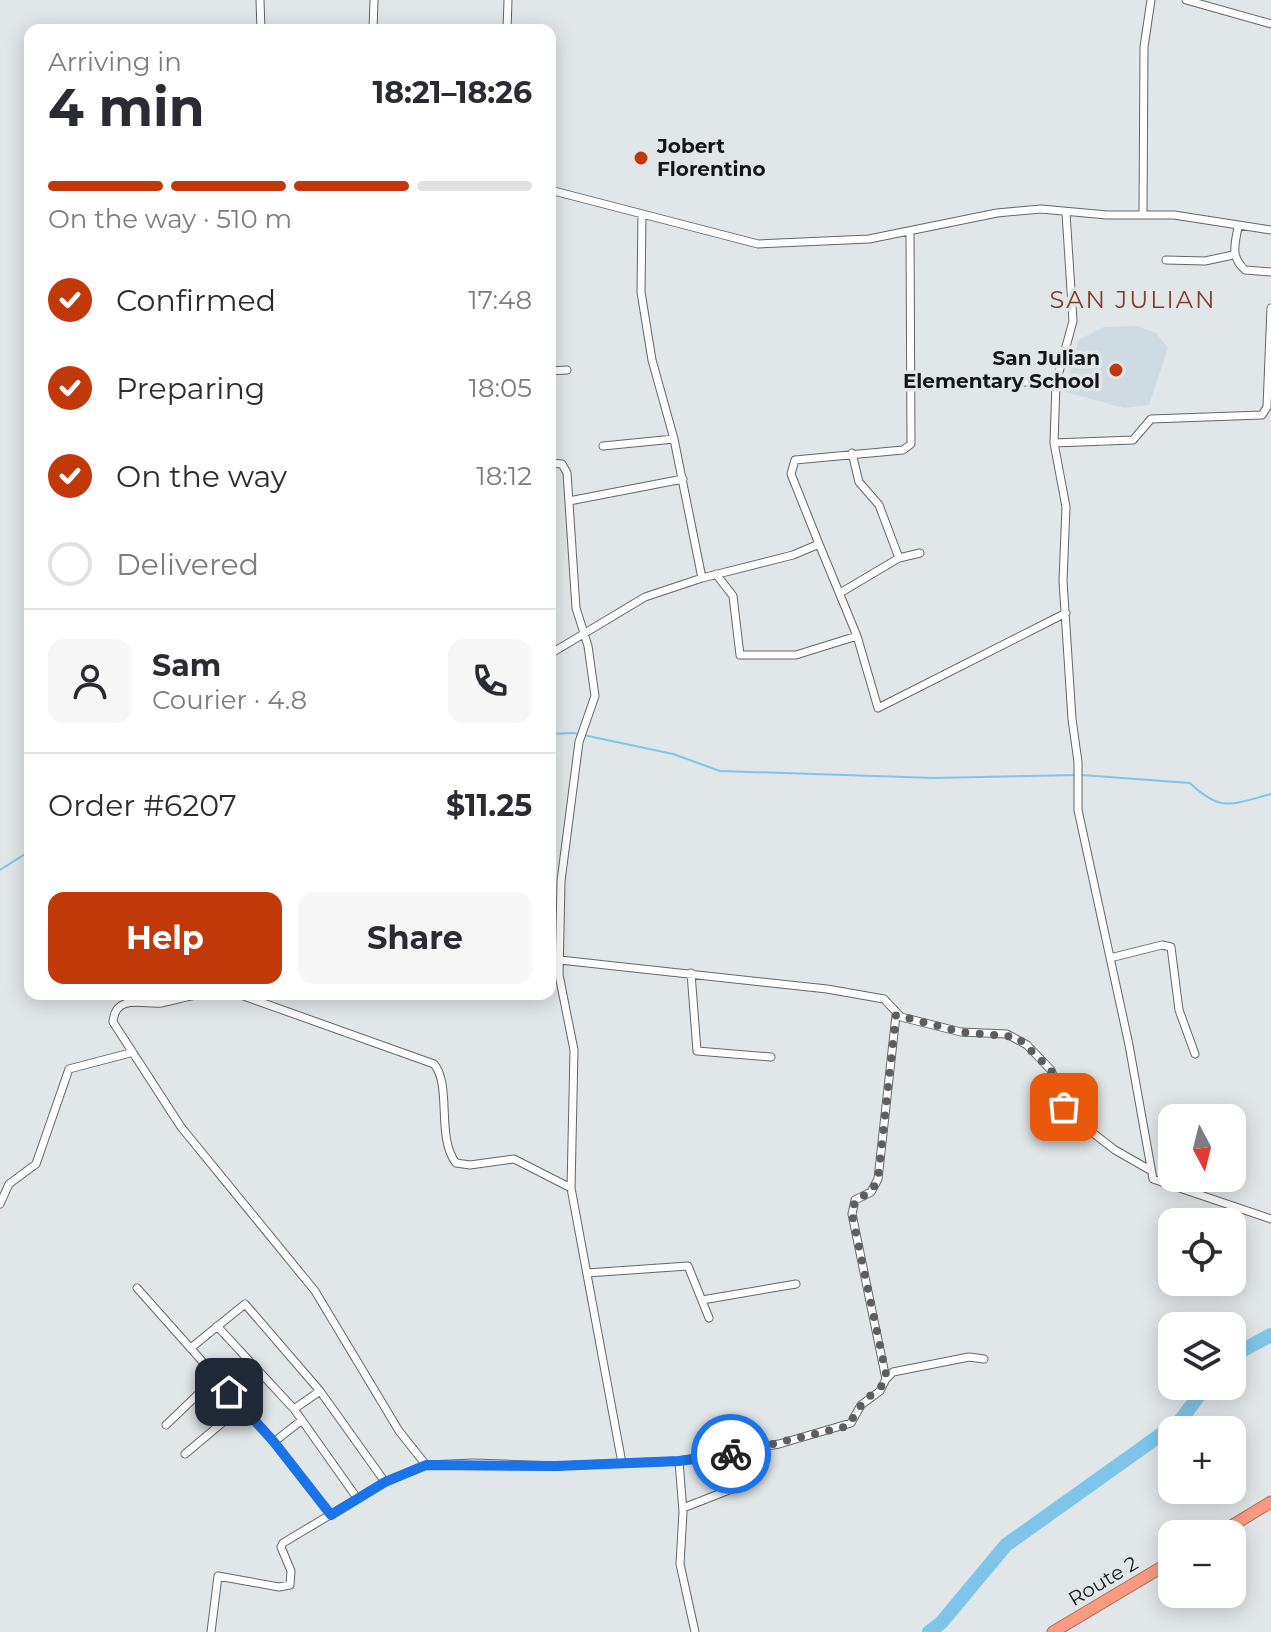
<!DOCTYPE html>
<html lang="en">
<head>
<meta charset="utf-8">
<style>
  body { margin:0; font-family:Montserrat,sans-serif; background:#f7f7f7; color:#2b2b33; height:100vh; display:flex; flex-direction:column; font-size:30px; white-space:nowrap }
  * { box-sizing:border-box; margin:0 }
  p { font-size:26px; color:#7c7c81 }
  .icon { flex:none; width:44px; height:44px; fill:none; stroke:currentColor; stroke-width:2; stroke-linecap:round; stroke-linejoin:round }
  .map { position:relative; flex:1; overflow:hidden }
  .panel { position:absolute; left:24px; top:24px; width:532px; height:976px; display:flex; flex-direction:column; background:#fff; border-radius:16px; box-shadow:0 4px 20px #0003 }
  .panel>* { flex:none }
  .needle { width:52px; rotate:173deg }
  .controls { position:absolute; left:1158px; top:1104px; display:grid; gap:16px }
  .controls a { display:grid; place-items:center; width:88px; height:88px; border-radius:16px; background:#fff; box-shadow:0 4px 20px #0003; font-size:40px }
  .pin { position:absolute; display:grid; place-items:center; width:68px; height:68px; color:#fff; margin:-34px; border-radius:16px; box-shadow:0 4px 12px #0006 }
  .courier { position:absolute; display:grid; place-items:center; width:80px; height:80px; margin:-40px; border:6px solid #1a73e8; border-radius:50%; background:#fff; color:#222; box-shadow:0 2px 10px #0007 }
  .headline em { font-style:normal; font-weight:700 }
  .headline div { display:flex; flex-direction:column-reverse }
  .headline { display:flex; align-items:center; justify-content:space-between; height:136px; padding:0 24px }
  h1 { font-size:52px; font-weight:700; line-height:60px }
  .bar { display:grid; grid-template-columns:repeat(4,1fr); gap:12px 8px; align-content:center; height:96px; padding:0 24px }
  .bar i { height:10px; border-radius:6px; background:#e1e1e2 }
  .bar .on { background:#c13909 }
  .bar p { grid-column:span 4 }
  .line { display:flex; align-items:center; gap:20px; padding:0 24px; border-top:2px solid #e1e1e2 }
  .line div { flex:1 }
  .round { display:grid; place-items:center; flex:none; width:84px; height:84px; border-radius:16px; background:#f7f7f7 }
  ol { padding:0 24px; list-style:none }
  li { display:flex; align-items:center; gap:24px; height:88px }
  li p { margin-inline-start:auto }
  li .icon { padding:8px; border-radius:50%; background:#c13909; color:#fff; stroke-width:4 }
  li:last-child { color:#7c7c81 }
  li i { width:44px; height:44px; border:4px solid #e1e1e2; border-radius:50% }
  .button { display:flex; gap:16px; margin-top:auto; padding:16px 24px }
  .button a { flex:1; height:92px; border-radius:16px; background:#c13909; color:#fff; font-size:32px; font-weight:700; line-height:92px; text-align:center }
  .button a+a { background:#f7f7f7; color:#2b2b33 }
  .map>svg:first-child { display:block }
  .built { fill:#cfdbe2 }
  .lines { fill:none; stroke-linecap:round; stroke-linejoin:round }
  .stream { stroke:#7fc5ea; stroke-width:2 }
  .river { stroke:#7fc5ea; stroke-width:14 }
  .minor-casing { stroke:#63676a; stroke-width:9 }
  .highway-casing { stroke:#aa6c5b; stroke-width:13 }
  .minor { stroke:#fff; stroke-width:7 }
  .highway { stroke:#fa9a80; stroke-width:11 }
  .done { stroke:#5c5f60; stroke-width:8; stroke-dasharray:0 14.4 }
  .route { stroke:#1a73e8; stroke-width:10 }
  .poi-dot { fill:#c13909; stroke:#e1e6e8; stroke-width:3 }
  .labels { text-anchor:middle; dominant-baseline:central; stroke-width:7; stroke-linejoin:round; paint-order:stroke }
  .poi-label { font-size:20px; font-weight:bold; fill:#141616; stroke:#e1e6e8; text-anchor:start }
  .street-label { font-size:20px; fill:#141616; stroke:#e1e6e8 }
  .quarter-label { font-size:24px; letter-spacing:2px; fill:#823e2b; stroke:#e1e6e8 }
</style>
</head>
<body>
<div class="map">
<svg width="1271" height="1632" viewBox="0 0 1271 1632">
  <rect width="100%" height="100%" fill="#e1e6e8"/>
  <path class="built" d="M 1137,326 L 1156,333 L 1168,348 L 1149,405 L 1124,408 L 1066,392 L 1078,340 L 1104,327 Z"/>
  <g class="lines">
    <path class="stream" d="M 550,734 L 574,733 L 673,754 L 720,771 L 934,778 L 1076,775
      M 1082,775 L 1190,783 C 1221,813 1233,804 1271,794
      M 0,870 L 30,851"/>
    <path class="river" d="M 1232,1356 L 1271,1335
      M 929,1632 L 941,1623 L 1006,1545 L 1180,1421 L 1206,1386"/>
    <defs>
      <path id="minor" d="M 260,0 L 261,30
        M 1186,0 L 1271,24
        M 373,30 L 374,0
        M 507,30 L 508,0
        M 550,190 L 758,244 L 869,239 L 997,213 L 1041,209 L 1107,215 L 1174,215 L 1271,230
        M 1143,212 L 1144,47 L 1151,0
        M 1066,213 L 1073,321 L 1056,383 L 1054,443 L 1066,507 L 1063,581 L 1072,719 L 1078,762 L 1078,810 L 1129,1045 L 1153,1179 L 1271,1219
        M 1238,227 C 1235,245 1230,256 1245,270 L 1271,272
        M 1166,260 L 1205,261 L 1233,255
        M 550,371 L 567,370
        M 964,380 L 1056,383
        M 1054,443 L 1133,440 L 1151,419 L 1262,415 L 1267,407 L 1271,308
        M 603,446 L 674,439
        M 852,453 L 859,482 L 879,505 L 899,558 L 920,553
        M 550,463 L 562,464 L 567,473 L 576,608 L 588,646 L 595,696 L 579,742 L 561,881 L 559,975 L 574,1050 L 571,1188 L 622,1463
        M 569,501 L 683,479
        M 819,544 L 857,636 L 878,708 L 1066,613
        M 716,574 L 733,596 L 740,655 L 796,655 L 857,636
        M 702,578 L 793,555 L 819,544 L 791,474 L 795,460 L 903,450 L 911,444 L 910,232
        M 840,593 L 899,558
        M 550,654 L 645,597 L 702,578 L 674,439 L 652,360 L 641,292 L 642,214
        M 1110,958 L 1162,945 L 1171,947 L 1179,1010 L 1195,1054
        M 560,960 L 827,989 L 884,999 L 901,1017 L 961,1032 L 1007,1034 L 1027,1045 L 1051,1070 L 1067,1113 L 1115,1150 L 1150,1170
        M 691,973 L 697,1051 L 771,1057
        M 201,994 C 188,996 175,1000 161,1003 C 145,1005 115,993 113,1022 L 181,1127 L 315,1291 L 399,1431 L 426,1465
        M 238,994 L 434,1064 C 452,1085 436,1138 456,1163 L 470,1165 L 514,1159 L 571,1188
        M 0,1204 L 9,1184 L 36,1164 L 69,1069 L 130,1053
        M 587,1273 L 688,1266 L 709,1318
        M 137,1288 L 274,1442 L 331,1515
        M 702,1300 L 796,1284
        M 217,1326 L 294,1409 L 357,1498
        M 192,1347 L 245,1304 L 320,1391 L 385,1482
        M 886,1379 L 893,1372 L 969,1357 L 984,1359
        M 294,1409 L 320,1391
        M 166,1425 L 216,1377
        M 274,1442 L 302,1420
        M 185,1454 L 241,1407
        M 679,1461 L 683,1512 L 680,1564 L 695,1632
        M 683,1508 L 747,1483 L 746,1451
        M 211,1632 L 218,1576 L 279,1587 L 290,1585 L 291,1571 L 281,1547 L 283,1543 L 385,1482 L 426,1465 L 474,1463 L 556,1466 L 679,1461 L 779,1444 L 851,1423 L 861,1405 L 880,1391 L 886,1379 L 852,1214 L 855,1200 L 871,1192 L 878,1179 L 896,1015"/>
      <path id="highway" d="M 1218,1534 L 1271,1502
        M 1053,1632 L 1172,1561"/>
    </defs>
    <use href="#minor" class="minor-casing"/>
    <use href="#highway" class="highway-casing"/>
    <use href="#minor" class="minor"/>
    <use href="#highway" class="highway"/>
  </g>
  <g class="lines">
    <path class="done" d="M 731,1454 L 848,1426 L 863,1402 L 884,1384 L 886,1374 L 852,1214 L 855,1200 L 871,1192 L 878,1179 L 896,1015 L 961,1032 L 1017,1037 L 1051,1070 L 1064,1107"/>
    <path class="route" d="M 229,1392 L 274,1442 L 331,1515 L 385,1482 L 426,1465 L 556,1466 L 679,1461 L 731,1454"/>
  </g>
  <g class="poi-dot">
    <circle cx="641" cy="158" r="8"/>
    <circle cx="1116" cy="370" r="8"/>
  </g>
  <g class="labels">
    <g class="poi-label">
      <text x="657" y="146">Jobert<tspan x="657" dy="23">Florentino</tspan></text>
      <text x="1100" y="358" text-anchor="end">San Julian<tspan x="1100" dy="23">Elementary School</tspan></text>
    </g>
    <g class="street-label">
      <text transform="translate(1103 1581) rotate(-31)">Route 2</text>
    </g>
    <g class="quarter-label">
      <text x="1133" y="299">SAN JULIAN</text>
    </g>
  </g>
</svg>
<div class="controls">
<a><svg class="needle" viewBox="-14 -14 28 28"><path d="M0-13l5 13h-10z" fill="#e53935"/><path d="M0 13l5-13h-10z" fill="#7c7c81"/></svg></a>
<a><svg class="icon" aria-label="locate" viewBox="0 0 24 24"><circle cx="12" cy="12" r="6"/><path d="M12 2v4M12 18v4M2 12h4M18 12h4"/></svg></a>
<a><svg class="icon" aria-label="layers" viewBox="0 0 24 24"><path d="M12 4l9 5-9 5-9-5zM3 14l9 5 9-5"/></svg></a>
<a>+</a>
<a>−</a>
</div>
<div class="pin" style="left:1064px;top:1107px;background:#ea580c"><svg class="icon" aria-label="bag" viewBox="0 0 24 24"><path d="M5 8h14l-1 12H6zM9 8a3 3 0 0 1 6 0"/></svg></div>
<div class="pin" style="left:229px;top:1392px;background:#1f2937"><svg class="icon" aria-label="home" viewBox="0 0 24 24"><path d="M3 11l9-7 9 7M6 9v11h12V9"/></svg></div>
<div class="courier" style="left:731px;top:1454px"><svg class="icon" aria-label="bike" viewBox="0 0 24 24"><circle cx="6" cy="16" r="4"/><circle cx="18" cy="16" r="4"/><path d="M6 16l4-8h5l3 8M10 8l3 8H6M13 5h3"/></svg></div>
<section class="panel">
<div class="headline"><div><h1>4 min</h1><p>Arriving in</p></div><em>18:21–18:26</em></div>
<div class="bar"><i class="on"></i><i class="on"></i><i class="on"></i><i></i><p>On the way · 510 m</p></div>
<ol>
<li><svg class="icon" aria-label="check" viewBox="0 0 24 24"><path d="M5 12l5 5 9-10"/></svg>Confirmed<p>17:48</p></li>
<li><svg class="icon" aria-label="check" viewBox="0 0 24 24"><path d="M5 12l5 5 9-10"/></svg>Preparing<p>18:05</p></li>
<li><svg class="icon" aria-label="check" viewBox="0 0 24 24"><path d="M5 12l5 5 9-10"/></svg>On the way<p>18:12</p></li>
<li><i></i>Delivered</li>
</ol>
<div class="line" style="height:144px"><a class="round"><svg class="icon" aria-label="person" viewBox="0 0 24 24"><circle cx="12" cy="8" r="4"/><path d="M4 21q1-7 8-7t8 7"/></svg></a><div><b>Sam</b><p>Courier · 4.8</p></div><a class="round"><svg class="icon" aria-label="phone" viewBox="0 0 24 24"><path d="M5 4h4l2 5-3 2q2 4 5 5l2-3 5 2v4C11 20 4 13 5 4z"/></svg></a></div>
<div class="line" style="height:104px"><div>Order #6207</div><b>$11.25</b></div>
<div class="button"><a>Help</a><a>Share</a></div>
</section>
</div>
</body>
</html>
